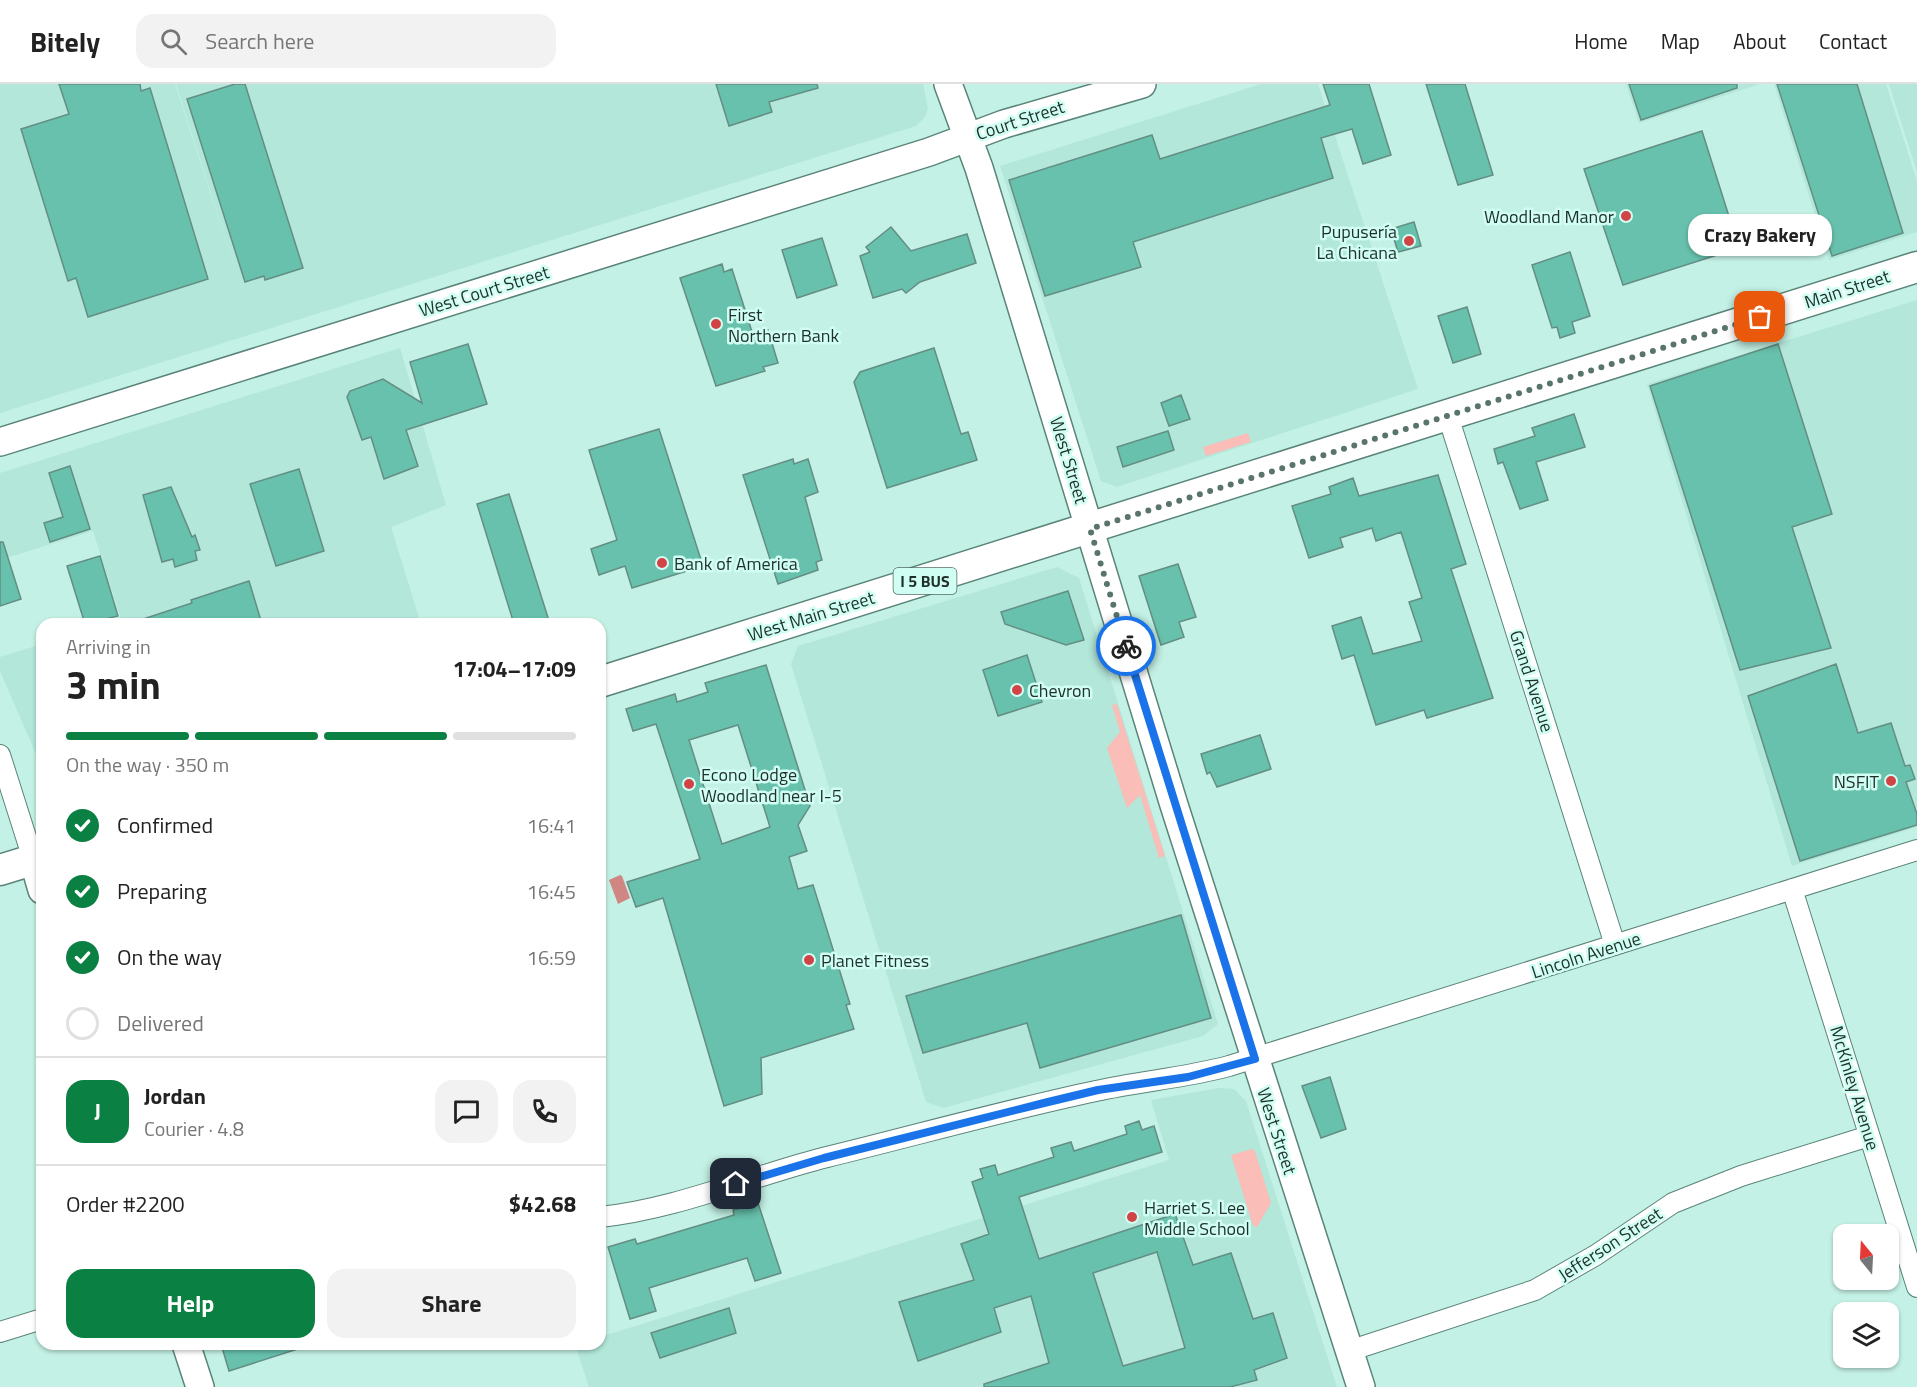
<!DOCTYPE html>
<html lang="en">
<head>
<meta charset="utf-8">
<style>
  body { margin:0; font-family:"Titillium Web",sans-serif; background:#f2f2f2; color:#222; height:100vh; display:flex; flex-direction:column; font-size:22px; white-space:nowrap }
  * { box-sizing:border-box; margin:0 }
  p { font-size:20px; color:#767676 }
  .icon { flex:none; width:33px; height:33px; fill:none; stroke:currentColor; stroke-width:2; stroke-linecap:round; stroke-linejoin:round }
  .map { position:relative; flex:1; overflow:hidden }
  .details { position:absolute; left:36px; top:534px; width:570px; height:732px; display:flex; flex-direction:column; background:#fff; border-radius:18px; box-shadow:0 2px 4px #0004 }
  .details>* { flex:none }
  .needle { width:39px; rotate:342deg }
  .fabs { position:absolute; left:1833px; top:1140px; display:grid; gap:12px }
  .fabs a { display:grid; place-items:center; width:66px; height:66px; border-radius:12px; background:#fff; box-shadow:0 2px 4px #0004; font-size:30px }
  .pin { position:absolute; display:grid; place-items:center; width:51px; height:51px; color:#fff; margin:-26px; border-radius:12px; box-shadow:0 3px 9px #0006 }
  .courier { position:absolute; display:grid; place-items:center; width:60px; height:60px; margin:-30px; border:4px solid #1a73e8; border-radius:50%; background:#fff; color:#222; box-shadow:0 2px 8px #0007 }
  .bubble { position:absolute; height:42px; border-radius:18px; background:#fff; box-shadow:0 2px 4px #0004; font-size:20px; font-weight:700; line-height:42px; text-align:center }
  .summary em { font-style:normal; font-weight:700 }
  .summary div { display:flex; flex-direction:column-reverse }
  .summary { display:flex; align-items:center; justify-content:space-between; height:102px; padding:0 30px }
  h1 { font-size:39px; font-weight:700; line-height:45px }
  .bar { display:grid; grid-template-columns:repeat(4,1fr); gap:9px 6px; align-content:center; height:72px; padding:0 30px }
  .bar i { height:8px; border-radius:4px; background:#e0e0e0 }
  .bar .active { background:#0b8043 }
  .bar p { grid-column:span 4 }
  .line { display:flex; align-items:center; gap:15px; padding:0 30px; border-top:2px solid #e0e0e0 }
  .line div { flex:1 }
  .round { display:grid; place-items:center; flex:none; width:63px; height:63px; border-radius:18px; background:#f2f2f2 }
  ol { padding:0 30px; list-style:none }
  li { display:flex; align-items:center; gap:18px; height:66px }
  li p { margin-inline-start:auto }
  li .icon { padding:6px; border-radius:50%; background:#0b8043; color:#fff; stroke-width:4 }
  li:last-child { color:#767676 }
  li i { width:33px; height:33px; border:3px solid #e0e0e0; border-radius:50% }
  .cta { display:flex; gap:12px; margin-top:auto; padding:12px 30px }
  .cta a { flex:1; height:69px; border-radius:18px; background:#0b8043; color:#fff; font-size:24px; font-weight:700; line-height:69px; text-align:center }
  .cta a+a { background:#f2f2f2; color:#222 }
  header { display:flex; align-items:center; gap:36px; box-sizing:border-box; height:84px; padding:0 30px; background:#fff; border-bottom:2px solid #e0e0e0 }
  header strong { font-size:28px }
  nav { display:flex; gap:33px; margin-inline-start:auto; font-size:21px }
  .search { width:420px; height:54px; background:#f2f2f2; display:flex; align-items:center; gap:15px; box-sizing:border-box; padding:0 21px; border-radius:18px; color:#767676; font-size:22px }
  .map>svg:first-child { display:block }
  .built { fill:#b2e7d9 }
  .green { fill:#fabdb8 }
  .water { fill:#d08682 }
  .building { fill:#67c1ad; stroke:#648e83; stroke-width:1.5; fill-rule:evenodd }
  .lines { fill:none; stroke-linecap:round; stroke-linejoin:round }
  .street-casing { stroke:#5a8479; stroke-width:22 }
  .secondary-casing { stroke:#5a8479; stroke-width:30 }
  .primary-casing { stroke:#5a8479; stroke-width:33 }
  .street { stroke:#fff; stroke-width:20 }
  .secondary { stroke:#fff; stroke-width:27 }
  .primary { stroke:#fff; stroke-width:30 }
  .done { stroke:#59746d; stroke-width:6; stroke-dasharray:0 10.8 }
  .route { stroke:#1a73e8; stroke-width:8 }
  .poi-dot { fill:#d24346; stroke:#d1fef2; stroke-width:2 }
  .labels { text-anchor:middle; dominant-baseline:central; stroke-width:5; stroke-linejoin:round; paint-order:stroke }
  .shield { fill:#d1fef2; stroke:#546e67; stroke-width:1.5 }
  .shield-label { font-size:16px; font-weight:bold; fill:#1f302c }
  .street-label { font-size:18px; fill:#1f302c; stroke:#d1fef2 }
  .poi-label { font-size:18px; fill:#1f302c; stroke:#d1fef2; text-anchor:start }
</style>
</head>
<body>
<header>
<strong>Bitely</strong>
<div class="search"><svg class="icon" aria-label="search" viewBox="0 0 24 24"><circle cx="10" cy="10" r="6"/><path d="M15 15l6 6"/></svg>Search here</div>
<nav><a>Home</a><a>Map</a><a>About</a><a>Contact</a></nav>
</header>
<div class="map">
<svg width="1917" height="1303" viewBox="0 0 1917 1303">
  <rect width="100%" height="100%" fill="#c4f1e5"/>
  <path class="built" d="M 0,0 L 175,0 L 253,241 L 176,0 L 923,0 L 928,25 L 925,33 L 916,42 L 0,329 Z
    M 1261,0 L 1318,0 L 1418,305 L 1117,403 L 1101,397 L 1000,82 Z
    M 1626,0 L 1760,0 L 1639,39 Z
    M 1774,0 L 1886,0 L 1917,97 L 1917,148 L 1829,176 Z
    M 1889,0 L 1917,0 L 1917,88 Z
    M 1917,216 L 1917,743 L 1792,782 L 1647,300 Z
    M 400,264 L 446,421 L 391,443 L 421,540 L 107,540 L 121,535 L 93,447 L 0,476 L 0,389 Z
    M 1057,483 L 1079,494 L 1218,940 L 1203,952 L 943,1024 L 926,1018 L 791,580 L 798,562 Z
    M 42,560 L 42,684 L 0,587 L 0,573 Z
    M 1218,1004 L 1234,1005 L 1246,1017 L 1337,1303 L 589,1303 L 575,1260 L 600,1260 L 600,1253 L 1169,1076 L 1151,1016 Z"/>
  <path class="green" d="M 1248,349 L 1251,358 L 1206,372 L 1203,363 Z
    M 1117,620 L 1165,772 L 1159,774 L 1140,711 L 1127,724 L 1107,664 L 1120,648 L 1112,621 Z
    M 1252,1065 L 1255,1067 L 1271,1119 L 1257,1143 L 1253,1142 L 1231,1071 Z"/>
  <path class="water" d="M 620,791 L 622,792 L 630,814 L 618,820 L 609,796 Z"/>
  <path class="building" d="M 59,0 L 140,0 L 141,7 L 150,4 L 208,195 L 88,233 L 76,194 L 68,197 L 21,45 L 69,30 Z
    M 235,0 L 245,0 L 303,184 L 265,196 L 264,192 L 245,198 L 187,15 Z
    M 716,0 L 817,0 L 818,4 L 769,18 L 772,28 L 729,42 Z
    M 1323,0 L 1369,0 L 1391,71 L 1363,80 L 1352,45 L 1321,54 L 1333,94 L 1133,158 L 1141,183 L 1045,212 L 1009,96 L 1152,51 L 1160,75 L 1330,21 Z
    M 1426,0 L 1465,0 L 1493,91 L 1458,101 Z
    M 1629,0 L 1737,0 L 1737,4 L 1641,36 Z
    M 1777,0 L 1857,0 L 1903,149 L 1832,172 Z
    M 1702,47 L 1739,164 L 1623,201 L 1584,85 Z
    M 1414,138 L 1421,162 L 1398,168 L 1391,145 Z
    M 891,143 L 911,167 L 967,150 L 976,179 L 920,198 L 906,209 L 902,205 L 873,214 L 860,172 L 870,168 L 866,163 Z
    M 822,154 L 837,201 L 797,214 L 782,166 Z
    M 1570,168 L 1590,232 L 1572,238 L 1575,249 L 1560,254 L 1557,243 L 1552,244 L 1532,181 Z
    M 722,180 L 724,188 L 732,185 L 753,251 L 768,246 L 778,279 L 763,283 L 765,287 L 716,302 L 680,194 Z
    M 1467,223 L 1481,270 L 1453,279 L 1438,232 Z
    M 468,260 L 487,320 L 406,346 L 418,382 L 384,395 L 371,353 L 362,356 L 347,313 L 350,307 L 383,295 L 422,319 L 410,278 Z
    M 1778,260 L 1832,430 L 1792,443 L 1831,564 L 1740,586 L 1650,302 Z
    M 934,264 L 961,350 L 968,348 L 977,376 L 887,404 L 854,298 L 860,288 Z
    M 1181,311 L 1190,335 L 1169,342 L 1161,319 Z
    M 1574,330 L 1585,363 L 1536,378 L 1548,416 L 1520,425 L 1503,378 L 1498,380 L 1494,365 L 1535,352 L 1532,344 Z
    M 659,345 L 703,482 L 632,504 L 625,482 L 599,491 L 591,465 L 617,456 L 589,366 Z
    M 1168,347 L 1174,366 L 1123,383 L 1117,363 Z
    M 793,375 L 794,380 L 808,375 L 818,408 L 805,413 L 822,476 L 816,478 L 818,486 L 778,500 L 743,391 Z
    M 70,382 L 90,445 L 50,458 L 44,439 L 63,433 L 49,389 Z
    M 299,385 L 324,467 L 276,482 L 250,400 Z
    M 1438,391 L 1466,480 L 1451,485 L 1493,614 L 1427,634 L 1424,626 L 1376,641 L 1354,571 L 1342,575 L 1332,542 L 1361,533 L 1373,570 L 1422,557 L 1409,518 L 1422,514 L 1401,448 L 1376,457 L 1372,444 L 1340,454 L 1343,463 L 1309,474 L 1292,422 L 1331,410 L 1329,403 L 1353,394 L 1359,412 Z
    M 171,403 L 192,453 L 195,451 L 200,466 L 195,467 L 197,476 L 175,483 L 173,475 L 162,478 L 143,411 Z
    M 509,410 L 550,540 L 514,540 L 477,420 Z
    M 0,458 L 3,458 L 21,515 L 0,522 Z
    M 100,472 L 118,532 L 85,540 L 67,482 Z
    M 1178,480 L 1196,533 L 1179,538 L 1184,553 L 1161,561 L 1139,492 Z
    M 249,497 L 262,540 L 137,540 L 137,537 L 192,519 L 191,516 Z
    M 1068,507 L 1084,556 L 1066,561 L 1005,540 L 1001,528 Z
    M 1027,571 L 1042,618 L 998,632 L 983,586 Z
    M 1836,580 L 1858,649 L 1891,639 L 1905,682 L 1910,681 L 1915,695 L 1906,698 L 1917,730 L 1917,741 L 1800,777 L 1748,612 Z
    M 766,581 L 810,722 L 798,741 L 807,767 L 789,773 L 798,805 L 813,801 L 850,920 L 846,921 L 854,945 L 761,974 L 762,1010 L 724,1022 L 663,814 L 636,823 L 627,798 L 700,775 L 656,640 L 633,647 L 626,625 L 675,610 L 677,618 L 708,608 L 705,599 ZM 738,641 L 770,743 L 722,760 L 689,656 Z
    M 1260,651 L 1271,685 L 1217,703 L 1210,688 L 1207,690 L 1201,670 Z
    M 1181,831 L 1211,934 L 1040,984 L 1027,939 L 923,969 L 906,912 Z
    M 1330,993 L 1346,1045 L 1321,1054 L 1302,1002 Z
    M 1139,1037 L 1142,1046 L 1154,1042 L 1162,1068 L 1019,1113 L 1039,1175 L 1175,1130 L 1193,1181 L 1231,1169 L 1253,1235 L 1273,1229 L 1287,1274 L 1254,1286 L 1257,1296 L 1230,1303 L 984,1303 L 984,1300 L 1049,1279 L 1031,1212 L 994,1224 L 1001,1248 L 918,1277 L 899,1218 L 974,1196 L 961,1160 L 989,1150 L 972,1098 L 983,1094 L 980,1085 L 995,1081 L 998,1091 L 1054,1073 L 1051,1064 L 1071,1058 L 1074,1067 L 1127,1050 L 1125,1042 ZM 1157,1168 L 1185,1264 L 1123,1282 L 1093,1189 Z
    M 758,1119 L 781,1189 L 755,1197 L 747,1174 L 649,1204 L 656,1227 L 630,1235 L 608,1163 L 635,1155 L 637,1160 L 734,1131 L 733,1126 Z
    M 729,1224 L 736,1249 L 660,1274 L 651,1249 Z
    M 221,1260 L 304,1260 L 304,1263 L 229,1287 Z"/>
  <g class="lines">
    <defs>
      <path id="street" d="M 1448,332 L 1615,861
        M 0,671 L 33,775
        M 1792,805 L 1917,1203
        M 600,1133 C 678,1125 751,1092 827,1073 C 917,1051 1006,1026 1096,1007 C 1140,997 1185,994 1229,982 L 1917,766
        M 0,1248 L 42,1235
        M 1349,1267 L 1535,1206 L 1596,1171 L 1673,1119 L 1741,1092 L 1869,1052"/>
      <path id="secondary" d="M 948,0 L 979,84 L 1174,721 L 1361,1303
        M 0,358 L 929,68 L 1004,40 L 1142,0
        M 33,775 L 42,806
        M 186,1260 L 200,1303"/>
      <path id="primary" d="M 600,598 L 1917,183
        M 0,786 L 42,773"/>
    </defs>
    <use href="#street" class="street-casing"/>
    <use href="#secondary" class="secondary-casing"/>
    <use href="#primary" class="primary-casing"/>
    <use href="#street" class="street"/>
    <use href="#secondary" class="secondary"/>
    <use href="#primary" class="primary"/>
  </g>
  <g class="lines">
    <path class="done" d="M 1126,562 L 1090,445 L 1760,233"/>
    <path class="route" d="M 736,1100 L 824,1074 L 1044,1019 L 1098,1006 L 1188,993 L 1255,975 L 1126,562"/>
  </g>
  <g class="poi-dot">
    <circle cx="1626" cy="132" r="6"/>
    <circle cx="1409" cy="157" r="6"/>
    <circle cx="716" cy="240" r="6"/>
    <circle cx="662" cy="479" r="6"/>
    <circle cx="1017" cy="606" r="6"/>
    <circle cx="1891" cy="697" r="6"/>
    <circle cx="689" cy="700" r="6"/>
    <circle cx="809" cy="876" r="6"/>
    <circle cx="1132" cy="1133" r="6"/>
  </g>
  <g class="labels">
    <rect class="shield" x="893.5" y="484" width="63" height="26" rx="4.5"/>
    <g class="shield-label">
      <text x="925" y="497">I 5 BUS</text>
    </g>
    <g class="street-label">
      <text transform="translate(1020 36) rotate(-18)">Court Street</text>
      <text transform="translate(1847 205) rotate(-18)">Main Street</text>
      <text transform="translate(484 207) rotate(-17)">West Court Street</text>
      <text transform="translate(1069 376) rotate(73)">West Street</text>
      <text transform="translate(811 532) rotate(-17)">West Main Street</text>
      <text transform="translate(1532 597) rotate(72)">Grand Avenue</text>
      <text transform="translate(1586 871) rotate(-18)">Lincoln Avenue</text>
      <text transform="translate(1855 1004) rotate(73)">McKinley Avenue</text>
      <text transform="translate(1277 1047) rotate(72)">West Street</text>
      <text transform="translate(1610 1160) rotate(-33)">Jefferson Street</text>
    </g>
    <g class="poi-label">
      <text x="1614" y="132" text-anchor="end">Woodland Manor</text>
      <text x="1397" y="147" text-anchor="end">Pupusería<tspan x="1397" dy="21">La Chicana</tspan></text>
      <text x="728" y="230">First<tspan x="728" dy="21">Northern Bank</tspan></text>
      <text x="674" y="479">Bank of America</text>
      <text x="1029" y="606">Chevron</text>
      <text x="701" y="690">Econo Lodge<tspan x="701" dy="21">Woodland near I-5</tspan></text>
      <text x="1879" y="697" text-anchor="end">NSFIT</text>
      <text x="821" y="876">Planet Fitness</text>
      <text x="1144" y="1123">Harriet S. Lee<tspan x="1144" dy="21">Middle School</tspan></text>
    </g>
  </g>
</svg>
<div class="fabs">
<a><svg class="needle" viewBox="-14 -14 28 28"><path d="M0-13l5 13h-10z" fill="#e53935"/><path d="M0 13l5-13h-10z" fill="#767676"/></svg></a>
<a><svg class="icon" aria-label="layers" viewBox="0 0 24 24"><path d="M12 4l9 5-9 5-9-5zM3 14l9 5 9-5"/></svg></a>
</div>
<div class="pin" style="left:1760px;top:233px;background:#ea580c"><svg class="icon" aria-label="bag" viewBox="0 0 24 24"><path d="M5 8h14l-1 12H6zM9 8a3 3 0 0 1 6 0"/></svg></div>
<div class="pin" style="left:736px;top:1100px;background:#1f2937"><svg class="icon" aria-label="home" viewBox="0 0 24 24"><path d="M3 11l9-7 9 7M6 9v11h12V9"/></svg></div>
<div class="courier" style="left:1126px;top:562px"><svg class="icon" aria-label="bike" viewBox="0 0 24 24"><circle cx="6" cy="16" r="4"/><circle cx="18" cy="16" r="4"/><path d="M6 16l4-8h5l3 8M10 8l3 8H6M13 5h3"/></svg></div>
<div class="bubble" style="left:1688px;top:130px;width:144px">Crazy Bakery</div>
<section class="details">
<div class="summary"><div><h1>3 min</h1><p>Arriving in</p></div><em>17:04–17:09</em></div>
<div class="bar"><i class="active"></i><i class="active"></i><i class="active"></i><i></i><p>On the way · 350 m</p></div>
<ol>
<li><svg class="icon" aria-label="check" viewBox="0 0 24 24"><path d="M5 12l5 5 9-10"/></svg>Confirmed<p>16:41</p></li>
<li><svg class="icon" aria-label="check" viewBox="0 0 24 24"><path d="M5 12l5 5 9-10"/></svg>Preparing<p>16:45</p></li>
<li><svg class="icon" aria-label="check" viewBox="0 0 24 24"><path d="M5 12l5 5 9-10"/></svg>On the way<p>16:59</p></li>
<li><i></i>Delivered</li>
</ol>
<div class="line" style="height:108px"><b class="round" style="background:#0b8043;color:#fff">J</b><div><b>Jordan</b><p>Courier · 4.8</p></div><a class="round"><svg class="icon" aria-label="chat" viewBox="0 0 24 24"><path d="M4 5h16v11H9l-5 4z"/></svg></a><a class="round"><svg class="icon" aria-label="phone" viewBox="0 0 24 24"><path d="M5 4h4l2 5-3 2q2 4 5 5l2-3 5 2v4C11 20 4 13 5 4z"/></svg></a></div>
<div class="line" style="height:78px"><div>Order #2200</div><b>$42.68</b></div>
<div class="cta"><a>Help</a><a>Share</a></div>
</section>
</div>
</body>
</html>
